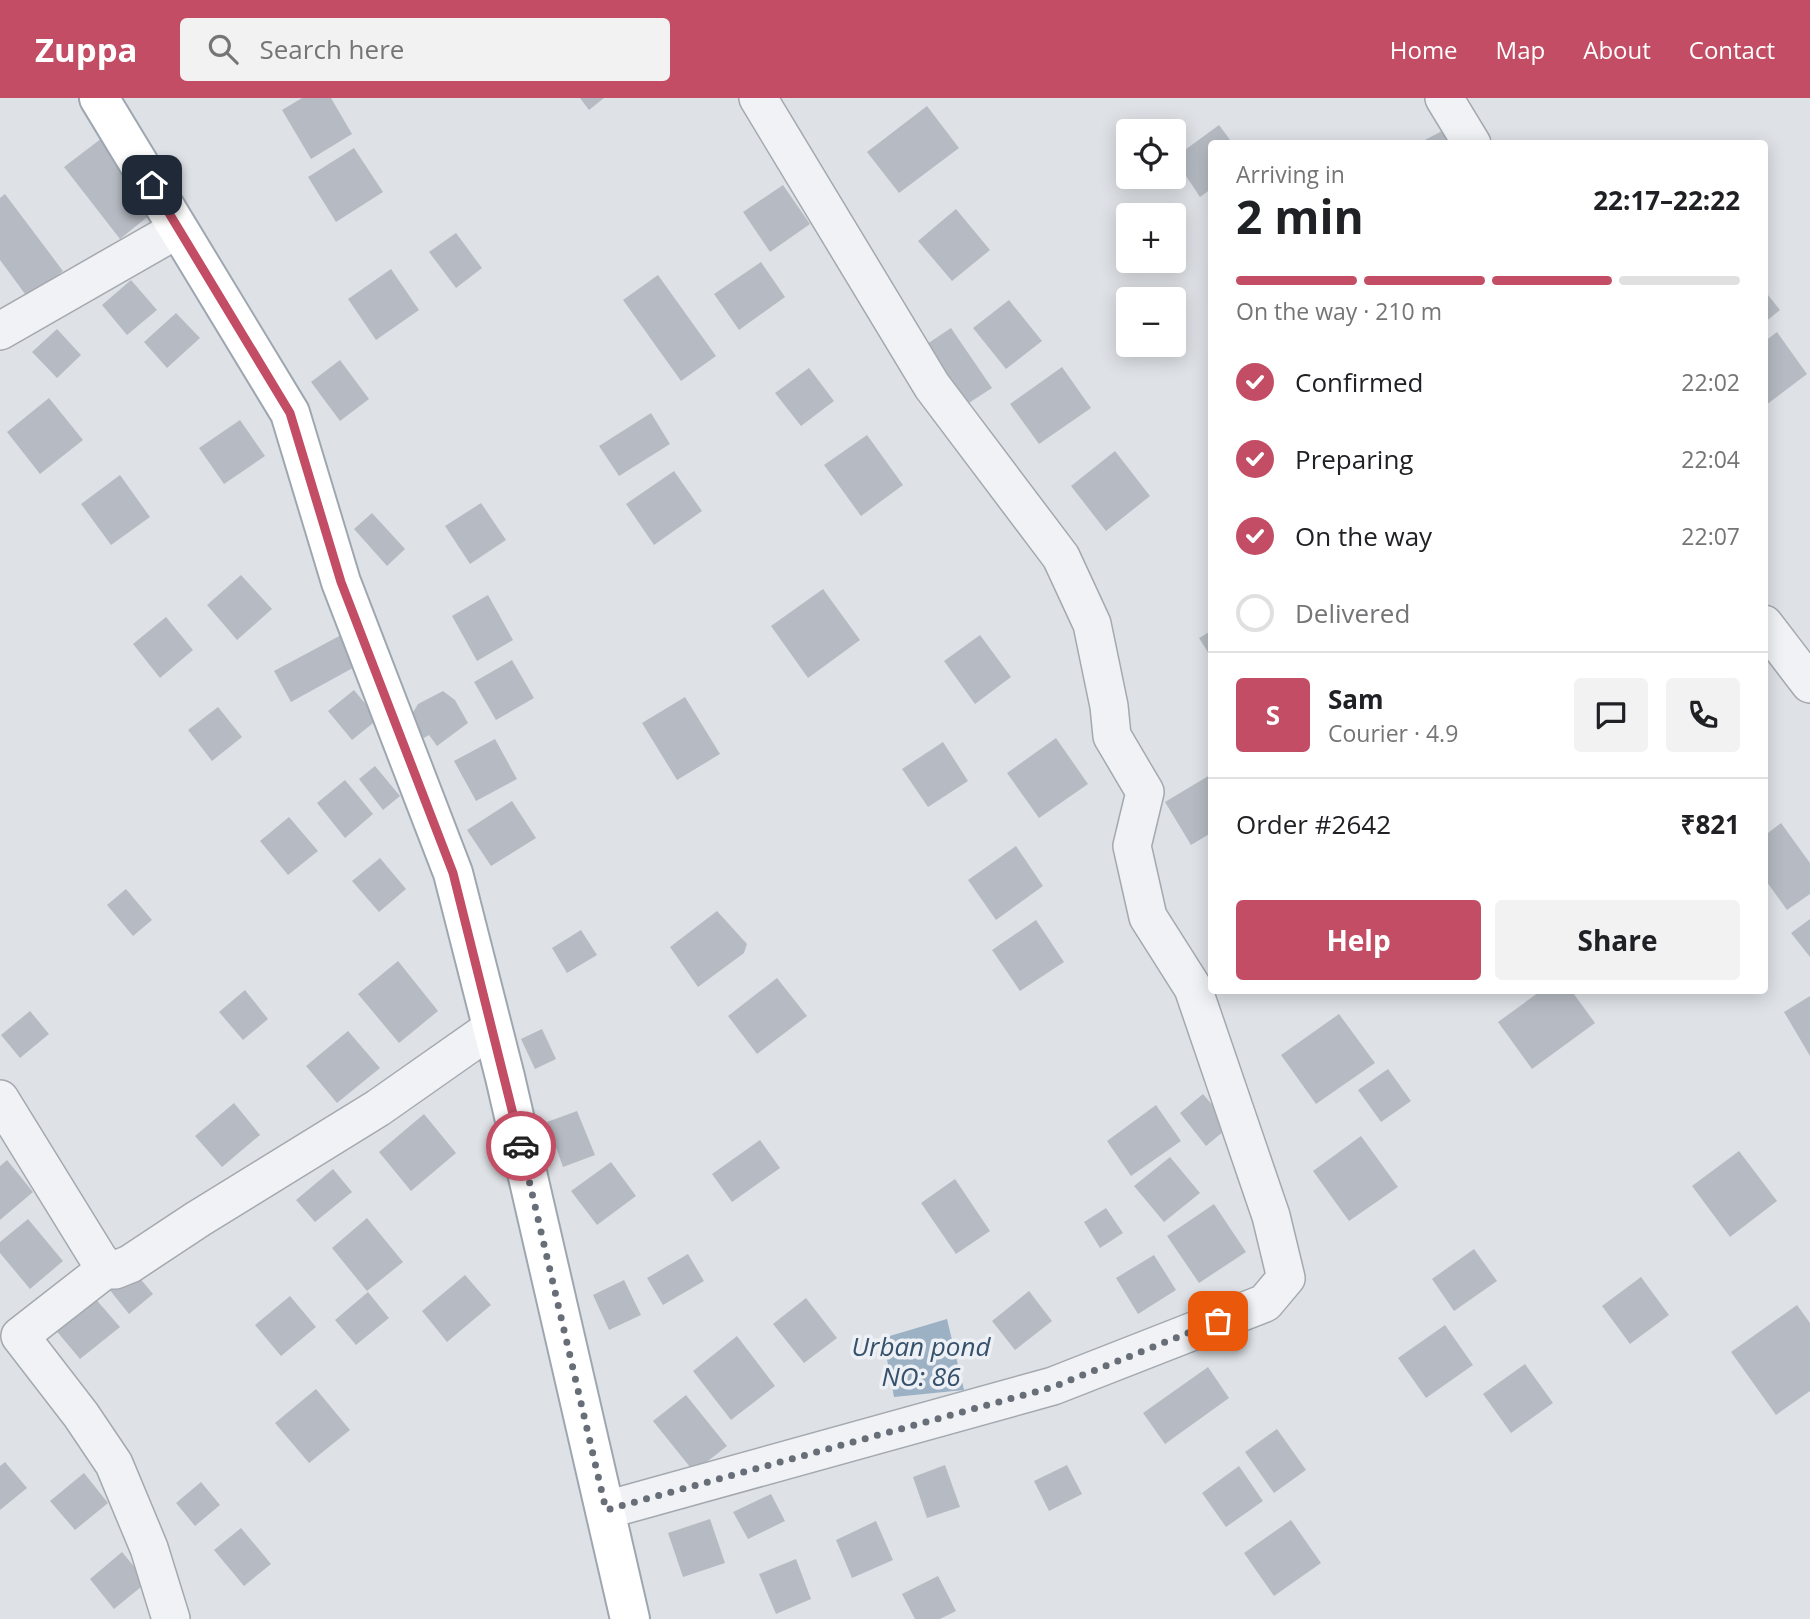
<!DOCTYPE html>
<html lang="en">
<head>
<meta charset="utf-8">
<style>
  body { margin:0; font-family:"Open Sans",sans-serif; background:#f2f2f2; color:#202124; height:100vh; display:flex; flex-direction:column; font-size:26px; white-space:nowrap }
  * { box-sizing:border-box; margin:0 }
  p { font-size:23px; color:#757577 }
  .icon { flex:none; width:38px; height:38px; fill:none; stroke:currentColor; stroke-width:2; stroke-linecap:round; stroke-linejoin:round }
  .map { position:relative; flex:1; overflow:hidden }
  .drawer { position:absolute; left:1208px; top:42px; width:560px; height:854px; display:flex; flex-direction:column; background:#fff; border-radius:7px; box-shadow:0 4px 18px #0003 }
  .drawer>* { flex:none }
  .controls { position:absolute; left:1116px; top:21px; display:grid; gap:14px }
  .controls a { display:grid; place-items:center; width:70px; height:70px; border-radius:7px; background:#fff; box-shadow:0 4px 18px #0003; font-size:35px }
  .pin { position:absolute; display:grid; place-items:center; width:60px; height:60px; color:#fff; margin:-30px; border-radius:14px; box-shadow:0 4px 10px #0006 }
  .courier { position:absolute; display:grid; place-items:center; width:70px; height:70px; margin:-35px; border:5px solid #c24d64; border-radius:50%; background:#fff; color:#222; box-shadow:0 2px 9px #0007 }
  .headline em { font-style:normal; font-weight:700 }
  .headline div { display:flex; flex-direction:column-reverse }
  .headline { display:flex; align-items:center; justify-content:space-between; height:119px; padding:0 28px }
  h1 { font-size:46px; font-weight:700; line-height:52px }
  .bar { display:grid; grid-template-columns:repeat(4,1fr); gap:10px 7px; align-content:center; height:84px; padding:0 28px }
  .bar i { height:9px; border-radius:5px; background:#e0e0e0 }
  .bar .selected { background:#c24d64 }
  .bar p { grid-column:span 4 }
  .line { display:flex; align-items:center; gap:18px; padding:0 28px; border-top:2px solid #e0e0e0 }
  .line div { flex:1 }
  .round { display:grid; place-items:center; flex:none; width:74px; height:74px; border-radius:7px; background:#f2f2f2 }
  ol { padding:0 28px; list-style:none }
  li { display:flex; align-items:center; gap:21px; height:77px }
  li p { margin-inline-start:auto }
  li .icon { padding:7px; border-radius:50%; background:#c24d64; color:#fff; stroke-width:4 }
  li:last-child { color:#757577 }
  li i { width:38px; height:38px; border:4px solid #e0e0e0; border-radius:50% }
  .cta { display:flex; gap:14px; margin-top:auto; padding:14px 28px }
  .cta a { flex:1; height:80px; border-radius:7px; background:#c24d64; color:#fff; font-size:28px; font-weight:700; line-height:80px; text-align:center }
  .cta a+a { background:#f2f2f2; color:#202124 }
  header { display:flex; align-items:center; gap:42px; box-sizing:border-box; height:98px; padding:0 35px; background:#c24d64; color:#fff }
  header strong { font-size:33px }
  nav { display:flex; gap:38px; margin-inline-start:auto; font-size:24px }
  .search { width:490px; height:63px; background:#f2f2f2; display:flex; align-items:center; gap:18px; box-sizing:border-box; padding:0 24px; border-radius:7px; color:#757577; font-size:26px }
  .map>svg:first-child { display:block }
  .water { fill:#9cb1c4 }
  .building { fill:#b6bbc3 }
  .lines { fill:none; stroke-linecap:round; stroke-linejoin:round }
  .minor-casing { stroke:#a4a9b0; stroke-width:40 }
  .major-casing { stroke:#9ea7b1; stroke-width:42 }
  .minor { stroke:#f0f2f5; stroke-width:37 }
  .major { stroke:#fff; stroke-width:38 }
  .done { stroke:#686e78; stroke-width:7; stroke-dasharray:0 12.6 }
  .route { stroke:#c24d64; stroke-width:9 }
  .labels { text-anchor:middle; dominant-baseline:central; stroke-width:7; stroke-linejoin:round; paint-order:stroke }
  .water-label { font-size:26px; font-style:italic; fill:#36516c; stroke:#edf0f4 }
</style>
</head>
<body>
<header>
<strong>Zuppa</strong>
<div class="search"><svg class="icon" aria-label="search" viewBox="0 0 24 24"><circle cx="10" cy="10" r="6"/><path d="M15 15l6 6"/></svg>Search here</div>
<nav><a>Home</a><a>Map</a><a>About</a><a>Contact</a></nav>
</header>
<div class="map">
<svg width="1810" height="1521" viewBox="0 0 1810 1521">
  <rect width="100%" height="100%" fill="#dee2e6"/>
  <path class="water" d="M 947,1221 L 964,1292 L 894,1299 L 883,1240 Z"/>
  <path class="building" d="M 302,0 L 331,0 L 352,36 L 311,61 L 282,12 Z
    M 580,0 L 604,0 L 589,12 Z
    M 927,8 L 959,50 L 899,95 L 867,54 Z
    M 1219,27 L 1233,46 L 1211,46 L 1211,91 L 1200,99 L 1174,60 Z
    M 1448,30 L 1456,46 L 1417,46 Z
    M 102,40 L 157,111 L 120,141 L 64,69 Z
    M 354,50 L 383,94 L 336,124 L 308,79 Z
    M 783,87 L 810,126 L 770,154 L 743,114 Z
    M 5,96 L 63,173 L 28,200 L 0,162 L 0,100 Z
    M 956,111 L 990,152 L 952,183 L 918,143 Z
    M 456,135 L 482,170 L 456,190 L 429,154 Z
    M 761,164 L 785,199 L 739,232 L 714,196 Z
    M 391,171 L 419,212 L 376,242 L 348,201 Z
    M 658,177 L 716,258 L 681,283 L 623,202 Z
    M 131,182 L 157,212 L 127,237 L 102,207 Z
    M 1764,192 L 1780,212 L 1764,225 Z
    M 1009,202 L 1042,243 L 1006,271 L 973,230 Z
    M 176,215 L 200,240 L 167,270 L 144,244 Z
    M 951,230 L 992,290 L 961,310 L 921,250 Z
    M 57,231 L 81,257 L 57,280 L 32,254 Z
    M 1777,234 L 1807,276 L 1766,307 L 1764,304 L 1764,244 Z
    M 340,262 L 369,301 L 340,323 L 311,284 Z
    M 1062,269 L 1091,310 L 1039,346 L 1010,306 Z
    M 809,270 L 834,303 L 801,328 L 775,295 Z
    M 49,300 L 83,342 L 40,376 L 7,334 Z
    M 651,315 L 670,346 L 619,378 L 599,348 Z
    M 240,322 L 265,358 L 224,386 L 199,350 Z
    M 867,337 L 903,387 L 861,418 L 824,367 Z
    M 1115,353 L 1150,398 L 1106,433 L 1071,388 Z
    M 674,373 L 702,413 L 654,447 L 626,406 Z
    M 120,377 L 150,419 L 111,447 L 81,406 Z
    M 481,405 L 506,442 L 470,466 L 445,428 Z
    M 372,415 L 405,451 L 387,468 L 354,431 Z
    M 241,477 L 272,511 L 237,542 L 207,507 Z
    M 823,491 L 860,542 L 808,580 L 771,528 Z
    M 488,497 L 513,542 L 477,563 L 452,518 Z
    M 166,519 L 193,552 L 160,580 L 133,546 Z
    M 1211,533 L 1211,559 L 1199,540 Z
    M 343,536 L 360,566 L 291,604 L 274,573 Z
    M 980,537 L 1011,579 L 975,606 L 944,563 Z
    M 512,562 L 534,600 L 496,622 L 474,584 Z
    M 354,592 L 378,621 L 352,642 L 328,613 Z
    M 443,593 L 455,602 L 468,625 L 437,648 L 429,637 L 424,640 L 408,623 L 418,606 Z
    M 685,599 L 720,656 L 677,682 L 642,625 Z
    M 218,609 L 242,639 L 212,663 L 188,632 Z
    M 1056,640 L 1088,686 L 1039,720 L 1007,675 Z
    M 495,641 L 517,681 L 476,703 L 454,663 Z
    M 943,644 L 968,683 L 928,709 L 902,671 Z
    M 375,668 L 400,698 L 383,712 L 359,681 Z
    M 1210,677 L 1211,735 L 1191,747 L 1165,704 Z
    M 345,682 L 373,716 L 345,740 L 317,705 Z
    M 512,703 L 536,740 L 491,768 L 467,732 Z
    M 289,719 L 318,753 L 288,777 L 260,743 Z
    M 1781,725 L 1810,765 L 1810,796 L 1787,812 L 1764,780 L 1764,738 Z
    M 1016,748 L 1043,788 L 996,822 L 968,782 Z
    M 380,760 L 406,791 L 379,814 L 352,783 Z
    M 126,791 L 152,822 L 133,838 L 107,807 Z
    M 717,813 L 747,846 L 744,855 L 698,889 L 670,849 Z
    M 1810,821 L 1810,859 L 1791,835 Z
    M 1036,822 L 1064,864 L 1020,893 L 992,852 Z
    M 581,832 L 597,857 L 567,875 L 552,850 Z
    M 398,863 L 438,913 L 399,945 L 358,896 Z
    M 777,880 L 807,918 L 757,956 L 728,918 Z
    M 245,892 L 268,921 L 243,942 L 219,914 Z
    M 1542,892 L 1571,892 L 1595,925 L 1532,971 L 1498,924 Z
    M 1810,898 L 1810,958 L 1784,914 Z
    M 30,913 L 49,936 L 20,960 L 1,937 Z
    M 1339,916 L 1375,965 L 1316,1006 L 1281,957 Z
    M 542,931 L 556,961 L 535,971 L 521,941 Z
    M 348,933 L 380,970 L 337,1005 L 306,968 Z
    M 1388,971 L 1411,1003 L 1381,1024 L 1358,992 Z
    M 1203,996 L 1230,1028 L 1206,1048 L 1180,1015 Z
    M 234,1005 L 260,1037 L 222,1069 L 195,1038 Z
    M 1156,1007 L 1181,1043 L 1131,1078 L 1107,1043 Z
    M 577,1013 L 595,1057 L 563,1069 L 547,1024 Z
    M 424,1016 L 456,1055 L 411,1093 L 379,1054 Z
    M 1361,1038 L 1398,1089 L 1349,1123 L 1313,1073 Z
    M 760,1042 L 780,1070 L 732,1104 L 712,1076 Z
    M 1739,1053 L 1777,1103 L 1730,1139 L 1692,1088 Z
    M 1170,1059 L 1200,1095 L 1164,1124 L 1134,1088 Z
    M 7,1062 L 33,1094 L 0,1122 L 0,1068 Z
    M 611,1064 L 636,1098 L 597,1127 L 571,1093 Z
    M 333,1071 L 352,1094 L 315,1124 L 296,1102 Z
    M 955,1081 L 990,1133 L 956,1156 L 921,1105 Z
    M 1214,1106 L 1246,1154 L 1199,1185 L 1167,1138 Z
    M 1106,1110 L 1123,1135 L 1100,1150 L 1084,1124 Z
    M 367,1120 L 403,1164 L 367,1193 L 332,1150 Z
    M 28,1121 L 63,1163 L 30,1191 L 0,1155 L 0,1144 Z
    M 1474,1151 L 1497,1183 L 1454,1213 L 1432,1181 Z
    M 688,1156 L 704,1183 L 663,1207 L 647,1180 Z
    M 1154,1157 L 1176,1192 L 1138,1216 L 1116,1180 Z
    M 133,1172 L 153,1196 L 129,1216 L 109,1191 Z
    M 465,1177 L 491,1207 L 447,1244 L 422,1213 Z
    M 1641,1179 L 1669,1217 L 1630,1246 L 1602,1208 Z
    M 624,1182 L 641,1217 L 609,1232 L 593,1197 Z
    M 1029,1193 L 1052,1223 L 1015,1252 L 992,1223 Z
    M 368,1194 L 389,1220 L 356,1247 L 335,1222 Z
    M 93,1198 L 120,1229 L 80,1261 L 54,1230 Z
    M 290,1198 L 316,1229 L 281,1258 L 255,1227 Z
    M 806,1200 L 837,1240 L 804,1265 L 773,1226 Z
    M 1797,1207 L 1810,1225 L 1810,1293 L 1776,1317 L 1731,1254 Z
    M 1445,1227 L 1473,1267 L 1426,1300 L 1398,1260 Z
    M 737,1238 L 775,1288 L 731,1322 L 693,1273 Z
    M 1525,1266 L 1553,1305 L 1511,1335 L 1483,1296 Z
    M 1208,1269 L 1229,1300 L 1165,1346 L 1143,1315 Z
    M 316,1291 L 350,1332 L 309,1365 L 275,1325 Z
    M 686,1297 L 727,1348 L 694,1374 L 653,1323 Z
    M 1277,1331 L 1306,1372 L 1274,1395 L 1245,1354 Z
    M 5,1364 L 27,1390 L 0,1412 L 0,1368 Z
    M 945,1367 L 960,1409 L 927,1420 L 913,1379 Z
    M 1067,1367 L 1082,1396 L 1049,1413 L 1034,1383 Z
    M 1239,1368 L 1263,1403 L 1226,1429 L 1202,1395 Z
    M 84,1375 L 108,1405 L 75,1432 L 50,1403 Z
    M 201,1384 L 220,1407 L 195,1428 L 176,1405 Z
    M 771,1396 L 785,1423 L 748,1441 L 733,1414 Z
    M 710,1421 L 725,1465 L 683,1479 L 668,1435 Z
    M 1291,1422 L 1321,1465 L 1274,1498 L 1244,1455 Z
    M 876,1423 L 893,1462 L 852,1480 L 836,1442 Z
    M 241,1430 L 271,1466 L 244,1488 L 214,1452 Z
    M 122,1454 L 147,1484 L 114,1511 L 90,1481 Z
    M 796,1461 L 811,1501 L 776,1516 L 759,1476 Z
    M 938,1478 L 956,1513 L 940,1521 L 915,1521 L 902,1496 Z"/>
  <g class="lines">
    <defs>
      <path id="minor" d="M 1444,0 L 1472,46
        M 0,233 L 178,131
        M 1764,526 L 1810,586
        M 0,1001 L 98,1160 L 106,1171 L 115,1172 L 130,1166 L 198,1121 L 378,1010 L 492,930
        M 106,1171 L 20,1238 L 81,1317 L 114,1366 L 149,1450 L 171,1521
        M 606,1412 L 1053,1288 L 1265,1205 L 1286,1180 L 1271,1118 L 1193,890 L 1148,819 L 1132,748 L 1145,694 L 1112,638 L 1109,608 L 1092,526 L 1061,459 L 932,288 L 758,0"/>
      <path id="major" d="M 99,0 L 290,315 L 341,484 L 453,775 L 505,979 L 630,1521"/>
    </defs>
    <use href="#minor" class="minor-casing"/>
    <use href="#major" class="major-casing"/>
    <use href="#minor" class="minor"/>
    <use href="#major" class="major"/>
  </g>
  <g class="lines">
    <path class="done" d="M 521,1048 L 606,1412 L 1053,1289 L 1218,1223"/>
    <path class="route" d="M 152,87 L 290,315 L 341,484 L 453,775 L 521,1048"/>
  </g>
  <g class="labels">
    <g class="water-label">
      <text x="921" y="1248">Urban pond<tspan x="921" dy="30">NO: 86</tspan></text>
    </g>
  </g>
</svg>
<div class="controls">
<a><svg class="icon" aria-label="locate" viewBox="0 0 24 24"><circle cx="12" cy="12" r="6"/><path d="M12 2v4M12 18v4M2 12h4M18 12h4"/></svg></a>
<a>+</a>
<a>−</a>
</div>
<div class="pin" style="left:1218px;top:1223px;background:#ea580c"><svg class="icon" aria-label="bag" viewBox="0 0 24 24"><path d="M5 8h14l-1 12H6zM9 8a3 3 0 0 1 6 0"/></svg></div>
<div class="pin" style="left:152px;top:87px;background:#1f2937"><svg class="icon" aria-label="home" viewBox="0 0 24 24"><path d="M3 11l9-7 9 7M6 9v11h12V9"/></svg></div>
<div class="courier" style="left:521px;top:1048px"><svg class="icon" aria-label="car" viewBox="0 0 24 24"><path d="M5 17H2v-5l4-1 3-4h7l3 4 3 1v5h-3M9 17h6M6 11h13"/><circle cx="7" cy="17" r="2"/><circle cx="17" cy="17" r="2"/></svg></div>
<section class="drawer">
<div class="headline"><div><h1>2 min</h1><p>Arriving in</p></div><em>22:17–22:22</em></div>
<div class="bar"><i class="selected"></i><i class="selected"></i><i class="selected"></i><i></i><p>On the way · 210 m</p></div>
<ol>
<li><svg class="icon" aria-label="check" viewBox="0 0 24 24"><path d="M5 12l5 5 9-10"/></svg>Confirmed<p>22:02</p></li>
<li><svg class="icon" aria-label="check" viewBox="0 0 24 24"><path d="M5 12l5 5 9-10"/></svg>Preparing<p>22:04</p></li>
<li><svg class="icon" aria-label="check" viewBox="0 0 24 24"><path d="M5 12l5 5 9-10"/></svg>On the way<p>22:07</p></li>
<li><i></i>Delivered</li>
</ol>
<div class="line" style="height:126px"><b class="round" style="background:#c24d64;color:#fff">S</b><div><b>Sam</b><p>Courier · 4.9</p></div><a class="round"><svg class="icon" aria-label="chat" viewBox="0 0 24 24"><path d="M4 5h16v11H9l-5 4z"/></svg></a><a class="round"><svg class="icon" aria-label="phone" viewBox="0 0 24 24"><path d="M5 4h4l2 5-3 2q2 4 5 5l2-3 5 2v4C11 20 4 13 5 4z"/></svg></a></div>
<div class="line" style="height:91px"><div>Order #2642</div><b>₹821</b></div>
<div class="cta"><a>Help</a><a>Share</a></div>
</section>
</div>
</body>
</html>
